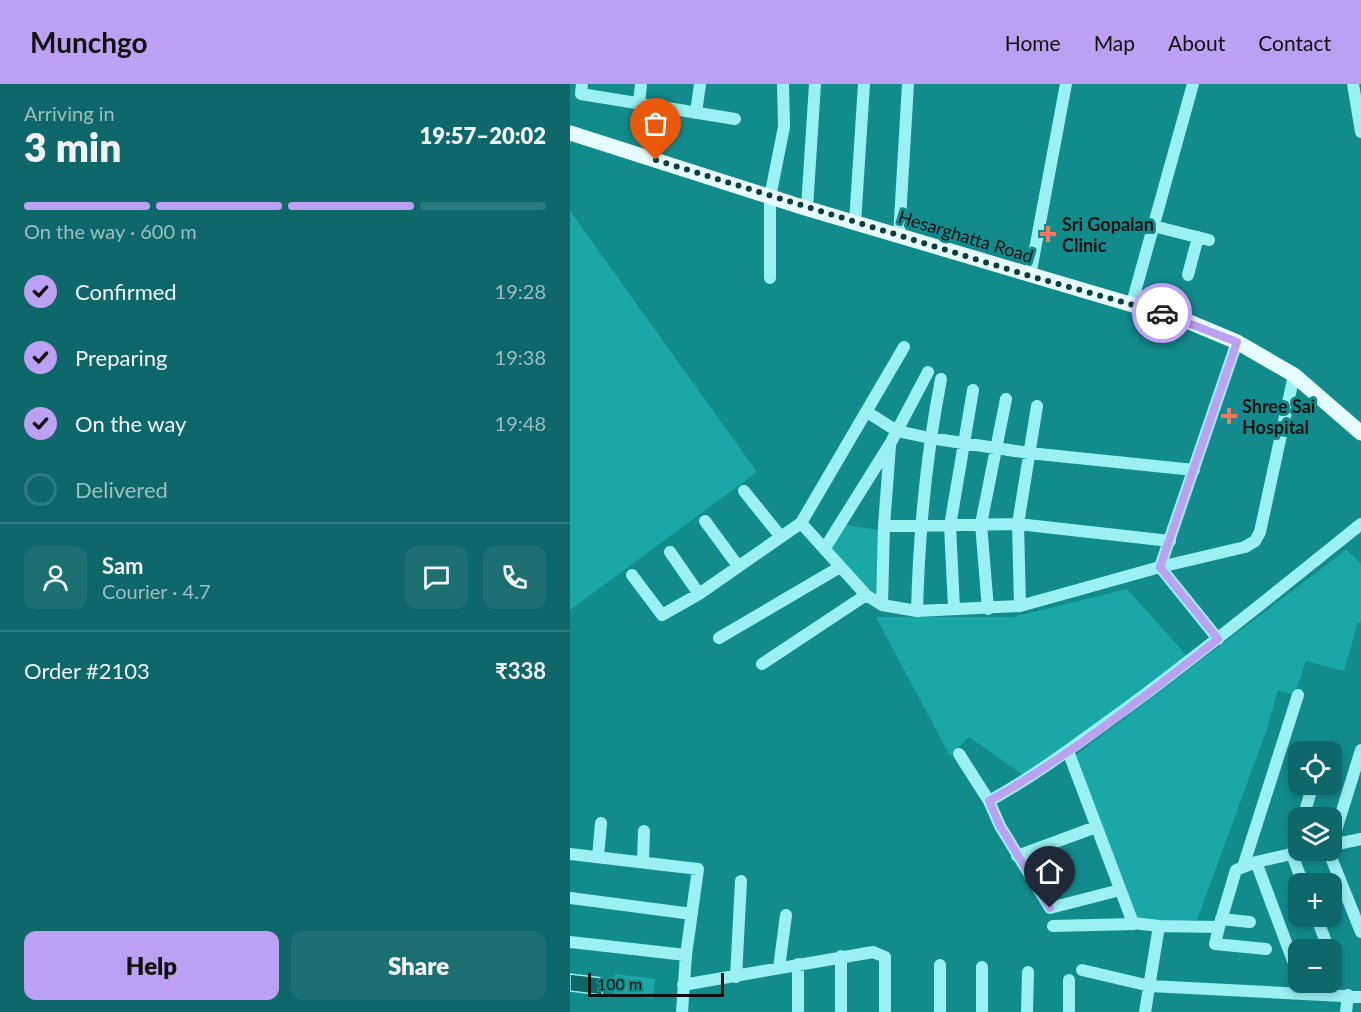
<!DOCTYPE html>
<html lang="en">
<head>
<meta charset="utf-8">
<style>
  body { margin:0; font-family:Lato,sans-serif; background:#1c7072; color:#f1f3f6; height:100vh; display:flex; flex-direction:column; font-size:22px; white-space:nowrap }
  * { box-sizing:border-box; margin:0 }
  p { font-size:20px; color:#9bbec1 }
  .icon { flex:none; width:33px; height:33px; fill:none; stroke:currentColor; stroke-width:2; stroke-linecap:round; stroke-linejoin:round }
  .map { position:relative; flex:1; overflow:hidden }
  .sheet { display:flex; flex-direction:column; background:#0e686a; width:570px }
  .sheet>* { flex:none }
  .fabs { position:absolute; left:718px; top:657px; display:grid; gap:12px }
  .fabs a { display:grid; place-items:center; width:54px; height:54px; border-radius:12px; background:#0e686a; box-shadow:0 3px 9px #0003; font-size:30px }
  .scale { position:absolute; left:18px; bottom:15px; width:136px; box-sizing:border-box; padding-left:6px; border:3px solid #111; border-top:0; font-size:16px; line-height:21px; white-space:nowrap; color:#111; -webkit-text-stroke:4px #128b8d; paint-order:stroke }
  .pin { position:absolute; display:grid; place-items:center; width:51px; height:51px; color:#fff; margin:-62px -26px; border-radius:50% 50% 50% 0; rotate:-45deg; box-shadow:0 0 6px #0007 }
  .pin .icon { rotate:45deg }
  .courier { position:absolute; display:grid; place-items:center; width:60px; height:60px; margin:-30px; border:4px solid #bca0f2; border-radius:50%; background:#fff; color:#222; box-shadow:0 2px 8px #0007 }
  .summary em { font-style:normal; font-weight:800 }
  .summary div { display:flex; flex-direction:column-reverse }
  .summary { display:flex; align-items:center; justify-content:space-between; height:102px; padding:0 24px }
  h1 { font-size:39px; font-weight:800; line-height:45px }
  .bar { display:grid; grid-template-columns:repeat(4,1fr); gap:9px 6px; align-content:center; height:72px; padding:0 24px }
  .bar i { height:8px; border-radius:4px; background:#2e7b7e }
  .bar .on { background:#bca0f2 }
  .bar p { grid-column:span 4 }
  .line { display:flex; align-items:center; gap:15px; padding:0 24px; border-top:2px solid #2e7b7e }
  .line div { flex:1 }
  .round { display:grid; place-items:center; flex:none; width:63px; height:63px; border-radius:12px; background:#1c7072 }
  ol { padding:0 24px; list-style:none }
  li { display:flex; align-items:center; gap:18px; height:66px }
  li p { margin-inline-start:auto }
  li .icon { padding:6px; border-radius:50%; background:#bca0f2; color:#111; stroke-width:4 }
  li:last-child { color:#9bbec1 }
  li i { width:33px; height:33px; border:3px solid #2e7b7e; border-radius:50% }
  .action { display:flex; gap:12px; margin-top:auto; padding:12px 24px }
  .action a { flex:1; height:69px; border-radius:12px; background:#bca0f2; color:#111; font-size:24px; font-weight:800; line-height:69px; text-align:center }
  .action a+a { background:#1c7072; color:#f1f3f6 }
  header { display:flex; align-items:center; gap:36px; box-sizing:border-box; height:84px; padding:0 30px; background:#bca0f2; color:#111 }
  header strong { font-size:28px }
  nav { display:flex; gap:33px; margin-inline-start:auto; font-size:21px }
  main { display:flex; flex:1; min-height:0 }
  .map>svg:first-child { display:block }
  .green { fill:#1aa7a7 }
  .water { fill:#0b6769; stroke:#8cf5f3; stroke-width:1.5 }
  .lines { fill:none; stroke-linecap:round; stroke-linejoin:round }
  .minor { stroke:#9bf1f1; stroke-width:12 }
  .major { stroke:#e5fdff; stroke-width:15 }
  .done { stroke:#113c3c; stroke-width:6; stroke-dasharray:0 10.8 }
  .route { stroke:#bca0f2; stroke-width:8 }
  .poi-dot { fill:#ff755b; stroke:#128b8d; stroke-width:2 }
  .labels { text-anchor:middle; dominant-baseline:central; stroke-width:6; stroke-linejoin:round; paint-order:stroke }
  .poi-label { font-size:18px; font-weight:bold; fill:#111; stroke:#128b8d; text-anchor:start }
  .street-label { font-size:18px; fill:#111; stroke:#128b8d }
</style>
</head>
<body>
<header>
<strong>Munchgo</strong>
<nav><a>Home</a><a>Map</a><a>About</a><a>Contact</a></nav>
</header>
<main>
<section class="sheet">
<div class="summary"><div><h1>3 min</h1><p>Arriving in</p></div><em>19:57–20:02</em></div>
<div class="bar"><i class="on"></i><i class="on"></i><i class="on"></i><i></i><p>On the way · 600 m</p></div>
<ol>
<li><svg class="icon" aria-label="check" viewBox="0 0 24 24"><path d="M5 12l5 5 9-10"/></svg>Confirmed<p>19:28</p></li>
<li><svg class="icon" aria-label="check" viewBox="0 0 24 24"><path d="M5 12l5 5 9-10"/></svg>Preparing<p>19:38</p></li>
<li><svg class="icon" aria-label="check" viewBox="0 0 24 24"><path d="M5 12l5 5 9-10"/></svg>On the way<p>19:48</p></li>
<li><i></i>Delivered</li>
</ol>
<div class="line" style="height:108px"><a class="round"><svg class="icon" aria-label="person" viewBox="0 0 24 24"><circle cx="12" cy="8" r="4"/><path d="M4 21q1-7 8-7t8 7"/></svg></a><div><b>Sam</b><p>Courier · 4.7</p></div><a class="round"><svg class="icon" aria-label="chat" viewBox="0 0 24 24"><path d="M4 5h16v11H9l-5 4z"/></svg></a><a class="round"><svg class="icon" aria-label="phone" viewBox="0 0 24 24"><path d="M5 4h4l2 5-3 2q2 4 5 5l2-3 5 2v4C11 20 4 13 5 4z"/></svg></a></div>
<div class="line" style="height:78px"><div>Order #2103</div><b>₹338</b></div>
<div class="action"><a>Help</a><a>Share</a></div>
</section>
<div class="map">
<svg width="791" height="928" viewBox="0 0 791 928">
  <rect width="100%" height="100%" fill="#128b8d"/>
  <path class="green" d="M 0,127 L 187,388 L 0,526 Z
    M 275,441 L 309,446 L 306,510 L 293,501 L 259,466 Z
    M 776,466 L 791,480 L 791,539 L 788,538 L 774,587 L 736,577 L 724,611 L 708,606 L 697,645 L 627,836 L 566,837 L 506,671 Z
    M 557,505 L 618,573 L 456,693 L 399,653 L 380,672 L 306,533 L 443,533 Z
    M 45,890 L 85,895 L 83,914 L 43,910 Z"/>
  <path class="water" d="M 0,890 L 33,894 L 32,911 L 0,907 Z"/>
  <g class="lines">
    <path class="minor" d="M 12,0 L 11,10 L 165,35
      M 783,0 L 791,48
      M 69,20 L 71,0
      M 126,29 L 130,0
      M 237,124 L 245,0
      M 285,139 L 294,0
      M 583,142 L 639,156
      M 329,152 L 338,0
      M 618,191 L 628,153
      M 460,192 L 496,0
      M 200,194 L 200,113 L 214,43 L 213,0
      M 562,219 L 623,0
      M 297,328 L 327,347 L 360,354 L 459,369 L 624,386
      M 174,407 L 211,453
      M 135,437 L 168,482
      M 231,439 L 296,511 L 312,521 L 347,527 L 450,522 L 590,483 L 667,258
      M 314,442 L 320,362
      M 255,464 L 320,360 L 358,288
      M 100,468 L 129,510
      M 62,491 L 92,531 L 129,510 L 231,439 L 334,263
      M 312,521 L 314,442 L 448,440 L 600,457
      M 450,522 L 448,440 L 467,322
      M 384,524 L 380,442 L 403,306
      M 418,525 L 411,440 L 436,315
      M 347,527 C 349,448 356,373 371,295
      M 149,554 L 270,483
      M 648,555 L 590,483 L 675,463 L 685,457 L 690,448 L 724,291
      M 192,580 L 296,511
      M 498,667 L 563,839 L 589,842
      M 389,670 L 419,717
      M 733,734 L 743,700
      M 729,747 L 722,770 L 733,800
      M 762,759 L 791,666
      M 762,761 L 791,755
      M 758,766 L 791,848
      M 0,770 L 128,785 L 116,871 L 112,928
      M 447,772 L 526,743
      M 28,773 L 31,739
      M 73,777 L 74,747
      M 686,778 L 723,877
      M 673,783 L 728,611
      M 550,806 L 480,824 L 430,742 L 419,717 C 470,689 515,654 562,620 C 640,562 715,501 791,440
      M 0,814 L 122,830
      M 746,832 L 759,866
      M 651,835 L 680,838
      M 483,842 L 564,840
      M 649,843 L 645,860 L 696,865
      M 0,858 L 116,871
      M 271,872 L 271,928
      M 370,881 L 370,928
      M 209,884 L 216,831
      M 512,886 L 580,902 L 791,913
      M 166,893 L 171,797
      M 113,901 L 303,868 L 315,873 L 315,928
      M 228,928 L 228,880
      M 412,928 L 412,883
      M 457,928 L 458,888
      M 499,928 L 499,896
      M 575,928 L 589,842 L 649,843 L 666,786 L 686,778 L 739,766
      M 776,928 L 778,911"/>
    <path class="major" d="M 0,49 L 232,123 L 617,237 L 667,258 L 724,291 L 791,349"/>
  </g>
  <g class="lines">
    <path class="done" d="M 86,76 L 460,192 L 592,229"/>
    <path class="route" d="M 480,824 L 430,742 L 419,717 C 500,672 575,612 648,555 L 590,483 L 667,258 L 592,229"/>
  </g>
  <g class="poi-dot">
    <path d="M475 141h6v6h6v6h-6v6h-6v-6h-6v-6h6z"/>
    <path d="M656 323h6v6h6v6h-6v6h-6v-6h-6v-6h6z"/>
  </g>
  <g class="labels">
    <g class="poi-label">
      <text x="492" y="140">Sri Gopalan<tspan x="492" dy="21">Clinic</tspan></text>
      <text x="672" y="322">Shree Sai<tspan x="672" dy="21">Hospital</tspan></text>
    </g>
    <g class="street-label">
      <text transform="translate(396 152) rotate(17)">Hesarghatta Road</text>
    </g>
  </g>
</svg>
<div class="fabs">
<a><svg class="icon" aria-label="locate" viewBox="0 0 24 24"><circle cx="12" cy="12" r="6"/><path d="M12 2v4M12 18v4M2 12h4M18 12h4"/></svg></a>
<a><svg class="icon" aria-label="layers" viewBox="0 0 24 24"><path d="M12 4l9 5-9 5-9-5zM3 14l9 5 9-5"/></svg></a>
<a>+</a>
<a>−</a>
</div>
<div class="scale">100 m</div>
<div class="pin" style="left:86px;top:76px;background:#ea580c"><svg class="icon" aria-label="bag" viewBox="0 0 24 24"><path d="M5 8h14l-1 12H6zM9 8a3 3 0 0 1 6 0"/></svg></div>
<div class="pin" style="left:480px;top:824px;background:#1f2937"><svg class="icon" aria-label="home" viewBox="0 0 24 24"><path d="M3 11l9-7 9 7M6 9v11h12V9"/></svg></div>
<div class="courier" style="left:592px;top:229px"><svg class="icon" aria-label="car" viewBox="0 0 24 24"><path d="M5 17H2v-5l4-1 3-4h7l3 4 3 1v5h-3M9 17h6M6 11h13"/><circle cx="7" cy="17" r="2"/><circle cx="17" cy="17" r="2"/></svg></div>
</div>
</main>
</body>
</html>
